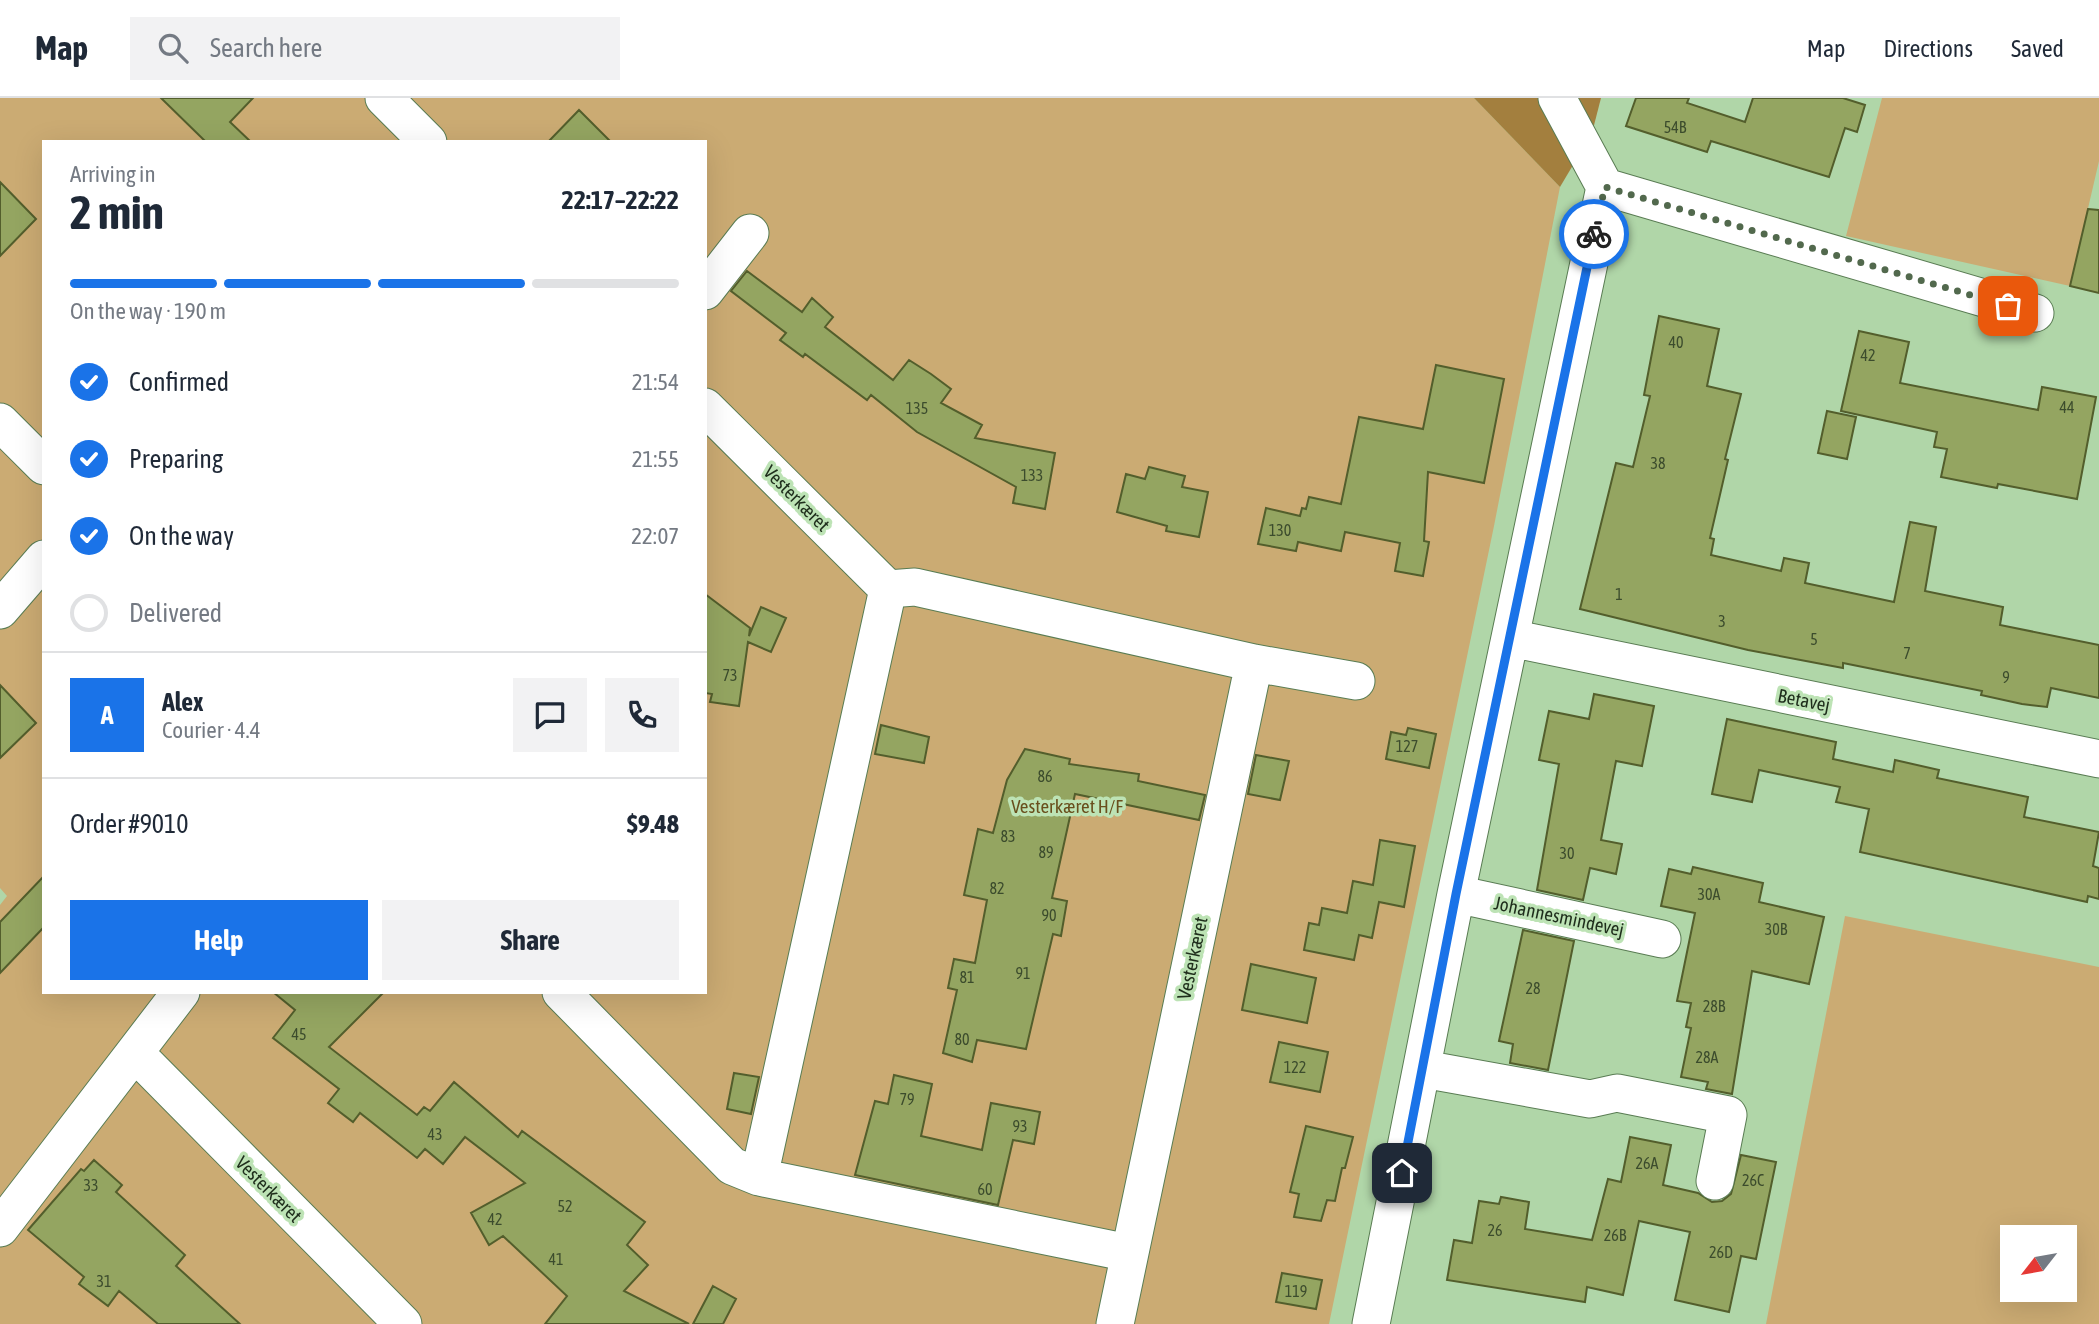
<!DOCTYPE html>
<html lang="en">
<head>
<meta charset="utf-8">
<style>
  body { margin:0; font-family:"Asap Condensed",sans-serif; background:#f2f2f3; color:#1f2937; height:100vh; display:flex; flex-direction:column; font-size:26px; white-space:nowrap }
  * { box-sizing:border-box; margin:0 }
  p { font-size:23px; color:#747a83 }
  .icon { flex:none; width:38px; height:38px; fill:none; stroke:currentColor; stroke-width:2; stroke-linecap:round; stroke-linejoin:round }
  .map { position:relative; flex:1; overflow:hidden }
  .drawer { position:absolute; left:42px; top:42px; width:665px; height:854px; display:flex; flex-direction:column; background:#fff; border-radius:0px; box-shadow:0 7px 28px #0002 }
  .drawer>* { flex:none }
  .needle { width:46px; rotate:239deg }
  .tools { position:absolute; left:2000px; top:1127px; display:grid; gap:14px }
  .tools a { display:grid; place-items:center; width:77px; height:77px; border-radius:0px; background:#fff; box-shadow:0 7px 28px #0002; font-size:35px }
  .pin { position:absolute; display:grid; place-items:center; width:60px; height:60px; color:#fff; margin:-30px; border-radius:14px; box-shadow:0 4px 10px #0006 }
  .courier { position:absolute; display:grid; place-items:center; width:70px; height:70px; margin:-35px; border:5px solid #1a73e8; border-radius:50%; background:#fff; color:#222; box-shadow:0 2px 9px #0007 }
  .summary em { font-style:normal; font-weight:700 }
  .summary div { display:flex; flex-direction:column-reverse }
  .summary { display:flex; align-items:center; justify-content:space-between; height:119px; padding:0 28px }
  h1 { font-size:46px; font-weight:700; line-height:52px }
  .bar { display:grid; grid-template-columns:repeat(4,1fr); gap:10px 7px; align-content:center; height:84px; padding:0 28px }
  .bar i { height:9px; border-radius:5px; background:#e0e1e3 }
  .bar .on { background:#1a73e8 }
  .bar p { grid-column:span 4 }
  .line { display:flex; align-items:center; gap:18px; padding:0 28px; border-top:2px solid #e0e1e3 }
  .line div { flex:1 }
  .round { display:grid; place-items:center; flex:none; width:74px; height:74px; border-radius:0px; background:#f2f2f3 }
  ol { padding:0 28px; list-style:none }
  li { display:flex; align-items:center; gap:21px; height:77px }
  li p { margin-inline-start:auto }
  li .icon { padding:7px; border-radius:50%; background:#1a73e8; color:#fff; stroke-width:4 }
  li:last-child { color:#747a83 }
  li i { width:38px; height:38px; border:4px solid #e0e1e3; border-radius:50% }
  .primary-button { display:flex; gap:14px; margin-top:auto; padding:14px 28px }
  .primary-button a { flex:1; height:80px; border-radius:0px; background:#1a73e8; color:#fff; font-size:28px; font-weight:700; line-height:80px; text-align:center }
  .primary-button a+a { background:#f2f2f3; color:#1f2937 }
  header { display:flex; align-items:center; gap:42px; box-sizing:border-box; height:98px; padding:0 35px; background:#fff; border-bottom:2px solid #e0e1e3 }
  header strong { font-size:33px }
  nav { display:flex; gap:38px; margin-inline-start:auto; font-size:24px }
  .search { width:490px; height:63px; background:#f2f2f3; display:flex; align-items:center; gap:18px; box-sizing:border-box; padding:0 24px; border-radius:0px; color:#747a83; font-size:26px }
  .map>svg:first-child { display:block }
  .green { fill:#cbab73; fill-rule:evenodd }
  .forest { fill:#a37f3e }
  .building { fill:#94a561; stroke:#535e2c; stroke-width:2 }
  .lines { fill:none; stroke-linecap:round; stroke-linejoin:round }
  .minor-casing { stroke:#597c53; stroke-width:39 }
  .minor { stroke:#fff; stroke-width:37 }
  .done { stroke:#52694d; stroke-width:7; stroke-dasharray:0 12.6 }
  .route { stroke:#1a73e8; stroke-width:9 }
  .labels { text-anchor:middle; dominant-baseline:central; stroke-width:7; stroke-linejoin:round; paint-order:stroke }
  .number-label { font-size:16px; fill:#3c4c2d }
  .street-label { font-size:19px; fill:#1f2e1c; stroke:#bde3b5 }
  .park-label { font-size:19px; fill:#694f1d; stroke:#bde3b5 }
</style>
</head>
<body>
<header>
<strong>Map</strong>
<div class="search"><svg class="icon" aria-label="search" viewBox="0 0 24 24"><circle cx="10" cy="10" r="6"/><path d="M15 15l6 6"/></svg>Search here</div>
<nav><a>Map</a><a>Directions</a><a>Saved</a></nav>
</header>
<div class="map">
<svg width="2099" height="1226" viewBox="0 0 2099 1226">
  <rect width="100%" height="100%" fill="#b0d6a8"/>
  <path class="green" d="M 0,0 L 1474,0 L 1560,89 L 1494,428 L 1329,1226 L 0,1226 L 0,807 L 7,798 L 0,790 ZM 44,44 L 705,44 L 705,894 L 44,894 Z
    M 1882,0 L 2099,0 L 2099,63 L 2070,188 L 1846,138 Z
    M 1845,818 L 2099,869 L 2099,1226 L 1766,1226 ZM 2012,1139 L 2065,1139 L 2065,1192 L 2012,1192 Z"/>
  <path class="forest" d="M 1474,0 L 1601,0 L 1592,35 L 1560,89 Z"/>
  <path class="building" d="M 161,0 L 253,0 L 230,24 L 251,44 L 206,44 Z
    M 1636,0 L 1689,0 L 1687,5 L 1745,24 L 1753,0 L 1843,0 L 1865,7 L 1857,34 L 1845,30 L 1829,79 L 1711,43 L 1707,54 L 1626,28 Z
    M 579,12 L 611,44 L 548,44 Z
    M 0,84 L 36,121 L 0,158 Z
    M 2088,111 L 2099,112 L 2099,195 L 2070,188 Z
    M 747,173 L 802,214 L 812,200 L 833,219 L 825,229 L 893,282 L 909,262 L 931,276 L 951,291 L 941,305 L 982,327 L 975,340 L 1055,355 L 1045,411 L 1013,405 L 1016,389 L 917,334 L 871,297 L 867,302 L 805,256 L 803,259 L 780,242 L 786,235 L 731,193 Z
    M 1659,218 L 1719,231 L 1707,288 L 1741,296 L 1725,361 L 1728,362 L 1710,440 L 1714,441 L 1711,457 L 1781,473 L 1784,460 L 1809,465 L 1805,485 L 1894,504 L 1910,424 L 1936,429 L 1925,493 L 2003,509 L 2000,527 L 2099,547 L 2099,600 L 2051,590 L 2047,609 L 2022,606 L 1981,597 L 1982,593 L 1843,565 L 1843,570 L 1748,552 L 1580,511 L 1616,365 L 1633,369 L 1650,298 L 1644,297 Z
    M 1859,233 L 1909,244 L 1900,285 L 2038,312 L 2042,289 L 2096,299 L 2077,401 L 1998,386 L 1997,390 L 1941,379 L 1947,351 L 1934,349 L 1937,334 L 1841,313 Z
    M 1436,267 L 1504,281 L 1484,385 L 1428,374 L 1424,443 L 1429,444 L 1423,478 L 1395,473 L 1400,445 L 1345,434 L 1341,453 L 1298,444 L 1296,453 L 1258,446 L 1266,410 L 1300,418 L 1302,410 L 1306,411 L 1309,399 L 1341,406 L 1359,319 L 1423,331 Z
    M 1827,313 L 1856,319 L 1847,361 L 1818,355 Z
    M 1149,369 L 1185,378 L 1182,389 L 1208,394 L 1199,439 L 1166,433 L 1167,428 L 1117,414 L 1126,376 L 1145,381 Z
    M 705,496 L 750,530 L 749,538 L 761,509 L 786,520 L 771,554 L 748,544 L 739,608 L 710,604 L 712,596 L 705,595 Z
    M 0,587 L 36,625 L 0,660 Z
    M 1594,596 L 1654,608 L 1642,668 L 1616,663 L 1601,742 L 1622,746 L 1616,776 L 1590,770 L 1583,802 L 1537,792 L 1559,666 L 1539,662 L 1549,613 L 1589,621 Z
    M 1727,621 L 1836,644 L 1833,661 L 1893,674 L 1895,662 L 1939,672 L 1937,680 L 2028,699 L 2024,719 L 2099,734 L 2093,768 L 2099,770 L 2099,801 L 2088,798 L 2087,804 L 1860,754 L 1869,711 L 1836,704 L 1840,689 L 1759,672 L 1752,704 L 1712,696 Z
    M 881,627 L 929,639 L 924,665 L 875,656 Z
    M 1408,630 L 1436,636 L 1429,670 L 1386,661 L 1391,634 L 1406,637 Z
    M 1025,651 L 1070,661 L 1069,666 L 1139,676 L 1138,683 L 1205,697 L 1199,722 L 1075,696 L 1052,800 L 1067,803 L 1061,838 L 1053,836 L 1026,951 L 977,942 L 972,964 L 943,955 L 957,892 L 948,890 L 954,861 L 975,865 L 987,802 L 964,797 L 978,731 L 993,735 L 1007,682 Z
    M 1256,657 L 1289,663 L 1280,702 L 1248,696 Z
    M 1380,742 L 1415,748 L 1404,809 L 1379,804 L 1372,840 L 1359,837 L 1354,862 L 1304,852 L 1309,825 L 1319,827 L 1322,810 L 1347,815 L 1353,783 L 1373,787 Z
    M 1693,769 L 1763,785 L 1759,804 L 1824,819 L 1809,886 L 1752,873 L 1732,996 L 1706,991 L 1708,984 L 1681,979 L 1691,930 L 1686,929 L 1691,905 L 1677,903 L 1695,815 L 1661,808 L 1669,771 L 1691,776 Z
    M 44,778 L 44,829 L 0,875 L 0,824 Z
    M 1523,832 L 1574,843 L 1548,972 L 1510,965 L 1513,946 L 1499,943 Z
    M 1251,866 L 1316,880 L 1307,925 L 1242,912 Z
    M 273,894 L 384,894 L 329,949 L 417,1017 L 424,1009 L 430,1013 L 454,984 L 518,1039 L 522,1033 L 645,1124 L 627,1147 L 648,1167 L 624,1193 L 689,1226 L 545,1226 L 567,1198 L 503,1138 L 489,1147 L 471,1115 L 525,1085 L 465,1039 L 443,1066 L 425,1051 L 417,1060 L 360,1015 L 353,1024 L 328,1005 L 339,991 L 273,940 L 295,912 Z
    M 1279,944 L 1328,954 L 1320,994 L 1270,984 Z
    M 734,975 L 759,979 L 751,1016 L 727,1011 Z
    M 894,977 L 932,986 L 921,1038 L 982,1052 L 991,1005 L 1040,1014 L 1034,1046 L 1013,1042 L 998,1107 L 855,1077 L 875,1003 L 888,1006 Z
    M 1306,1028 L 1353,1039 L 1345,1070 L 1342,1070 L 1335,1103 L 1327,1102 L 1321,1123 L 1294,1119 L 1299,1096 L 1290,1094 Z
    M 1630,1039 L 1671,1047 L 1663,1087 L 1698,1095 L 1712,1104 L 1722,1103 L 1731,1096 L 1741,1057 L 1776,1064 L 1756,1161 L 1741,1158 L 1729,1214 L 1675,1202 L 1690,1134 L 1639,1123 L 1623,1197 L 1587,1189 L 1585,1204 L 1447,1182 L 1454,1142 L 1472,1145 L 1479,1103 L 1499,1106 L 1501,1099 L 1529,1104 L 1525,1131 L 1592,1142 L 1608,1081 L 1621,1084 Z
    M 94,1062 L 122,1087 L 116,1094 L 185,1157 L 176,1168 L 240,1226 L 158,1226 L 119,1193 L 108,1208 L 79,1186 L 84,1179 L 28,1132 L 81,1071 L 84,1073 Z
    M 1282,1175 L 1322,1182 L 1316,1211 L 1276,1204 Z
    M 713,1188 L 736,1201 L 723,1226 L 693,1226 Z"/>
  <g class="lines">
    <defs>
      <path id="minor" d="M 384,0 L 428,44
        M 1605,89 L 2035,215
        M 705,193 L 750,135
        M 705,309 L 888,491 L 915,489 L 1254,565
        M 0,324 L 44,368
        M 0,512 L 44,461
        M 1510,540 L 2099,661
        M 1456,796 L 1662,841
        M 561,894 L 732,1068 L 759,1079 L 1129,1155
        M 136,956 L 403,1226
        M 1423,971 L 1590,1001 L 1617,995 L 1728,1017 L 1715,1083
        M 759,1079 L 888,491
        M 0,1130 L 181,894
        M 1115,1226 L 1254,565 L 1356,583
        M 1371,1226 L 1456,796 L 1605,89 L 1557,0"/>
    </defs>
    <use href="#minor" class="minor-casing"/>
    <use href="#minor" class="minor"/>
  </g>
  <g class="lines">
    <path class="done" d="M 1594,136 L 1605,89 L 2008,208"/>
    <path class="route" d="M 1402,1075 L 1456,796 L 1594,136"/>
  </g>
  <g class="labels">
    <g class="number-label">
      <text x="1675" y="29">54B</text>
      <text x="1676" y="244">40</text>
      <text x="1868" y="257">42</text>
      <text x="2067" y="309">44</text>
      <text x="917" y="310">135</text>
      <text x="1658" y="365">38</text>
      <text x="1032" y="377">133</text>
      <text x="1280" y="432">130</text>
      <text x="1619" y="496">1</text>
      <text x="1722" y="523">3</text>
      <text x="1814" y="541">5</text>
      <text x="1907" y="555">7</text>
      <text x="730" y="577">73</text>
      <text x="2006" y="579">9</text>
      <text x="1407" y="648">127</text>
      <text x="1045" y="678">86</text>
      <text x="1008" y="738">83</text>
      <text x="1046" y="754">89</text>
      <text x="1567" y="755">30</text>
      <text x="997" y="790">82</text>
      <text x="1709" y="796">30A</text>
      <text x="1049" y="817">90</text>
      <text x="1776" y="831">30B</text>
      <text x="1023" y="875">91</text>
      <text x="967" y="879">81</text>
      <text x="1533" y="890">28</text>
      <text x="1714" y="908">28B</text>
      <text x="299" y="936">45</text>
      <text x="962" y="941">80</text>
      <text x="1707" y="959">28A</text>
      <text x="1295" y="969">122</text>
      <text x="907" y="1001">79</text>
      <text x="1020" y="1028">93</text>
      <text x="435" y="1036">43</text>
      <text x="1647" y="1065">26A</text>
      <text x="1753" y="1082">26C</text>
      <text x="91" y="1087">33</text>
      <text x="985" y="1091">60</text>
      <text x="565" y="1108">52</text>
      <text x="495" y="1121">42</text>
      <text x="1495" y="1132">26</text>
      <text x="1615" y="1137">26B</text>
      <text x="1721" y="1154">26D</text>
      <text x="556" y="1161">41</text>
      <text x="104" y="1183">31</text>
      <text x="1296" y="1193">119</text>
    </g>
    <g class="street-label">
      <text transform="translate(797 400) rotate(45)">Vesterkæret</text>
      <text transform="translate(1804 602) rotate(11)">Betavej</text>
      <text transform="translate(1559 818) rotate(12)">Johannesmindevej</text>
      <text transform="translate(1192 860) rotate(-78)">Vesterkæret</text>
      <text transform="translate(269 1091) rotate(45)">Vesterkæret</text>
    </g>
    <g class="park-label">
      <text x="1067" y="708">Vesterkæret H/F</text>
    </g>
  </g>
</svg>
<div class="tools">
<a><svg class="needle" viewBox="-14 -14 28 28"><path d="M0-13l5 13h-10z" fill="#e53935"/><path d="M0 13l5-13h-10z" fill="#747a83"/></svg></a>
</div>
<div class="pin" style="left:2008px;top:208px;background:#ea580c"><svg class="icon" aria-label="bag" viewBox="0 0 24 24"><path d="M5 8h14l-1 12H6zM9 8a3 3 0 0 1 6 0"/></svg></div>
<div class="pin" style="left:1402px;top:1075px;background:#1f2937"><svg class="icon" aria-label="home" viewBox="0 0 24 24"><path d="M3 11l9-7 9 7M6 9v11h12V9"/></svg></div>
<div class="courier" style="left:1594px;top:136px"><svg class="icon" aria-label="bike" viewBox="0 0 24 24"><circle cx="6" cy="16" r="4"/><circle cx="18" cy="16" r="4"/><path d="M6 16l4-8h5l3 8M10 8l3 8H6M13 5h3"/></svg></div>
<section class="drawer">
<div class="summary"><div><h1>2 min</h1><p>Arriving in</p></div><em>22:17–22:22</em></div>
<div class="bar"><i class="on"></i><i class="on"></i><i class="on"></i><i></i><p>On the way · 190 m</p></div>
<ol>
<li><svg class="icon" aria-label="check" viewBox="0 0 24 24"><path d="M5 12l5 5 9-10"/></svg>Confirmed<p>21:54</p></li>
<li><svg class="icon" aria-label="check" viewBox="0 0 24 24"><path d="M5 12l5 5 9-10"/></svg>Preparing<p>21:55</p></li>
<li><svg class="icon" aria-label="check" viewBox="0 0 24 24"><path d="M5 12l5 5 9-10"/></svg>On the way<p>22:07</p></li>
<li><i></i>Delivered</li>
</ol>
<div class="line" style="height:126px"><b class="round" style="background:#1a73e8;color:#fff">A</b><div><b>Alex</b><p>Courier · 4.4</p></div><a class="round"><svg class="icon" aria-label="chat" viewBox="0 0 24 24"><path d="M4 5h16v11H9l-5 4z"/></svg></a><a class="round"><svg class="icon" aria-label="phone" viewBox="0 0 24 24"><path d="M5 4h4l2 5-3 2q2 4 5 5l2-3 5 2v4C11 20 4 13 5 4z"/></svg></a></div>
<div class="line" style="height:91px"><div>Order #9010</div><b>$9.48</b></div>
<div class="primary-button"><a>Help</a><a>Share</a></div>
</section>
</div>
</body>
</html>
